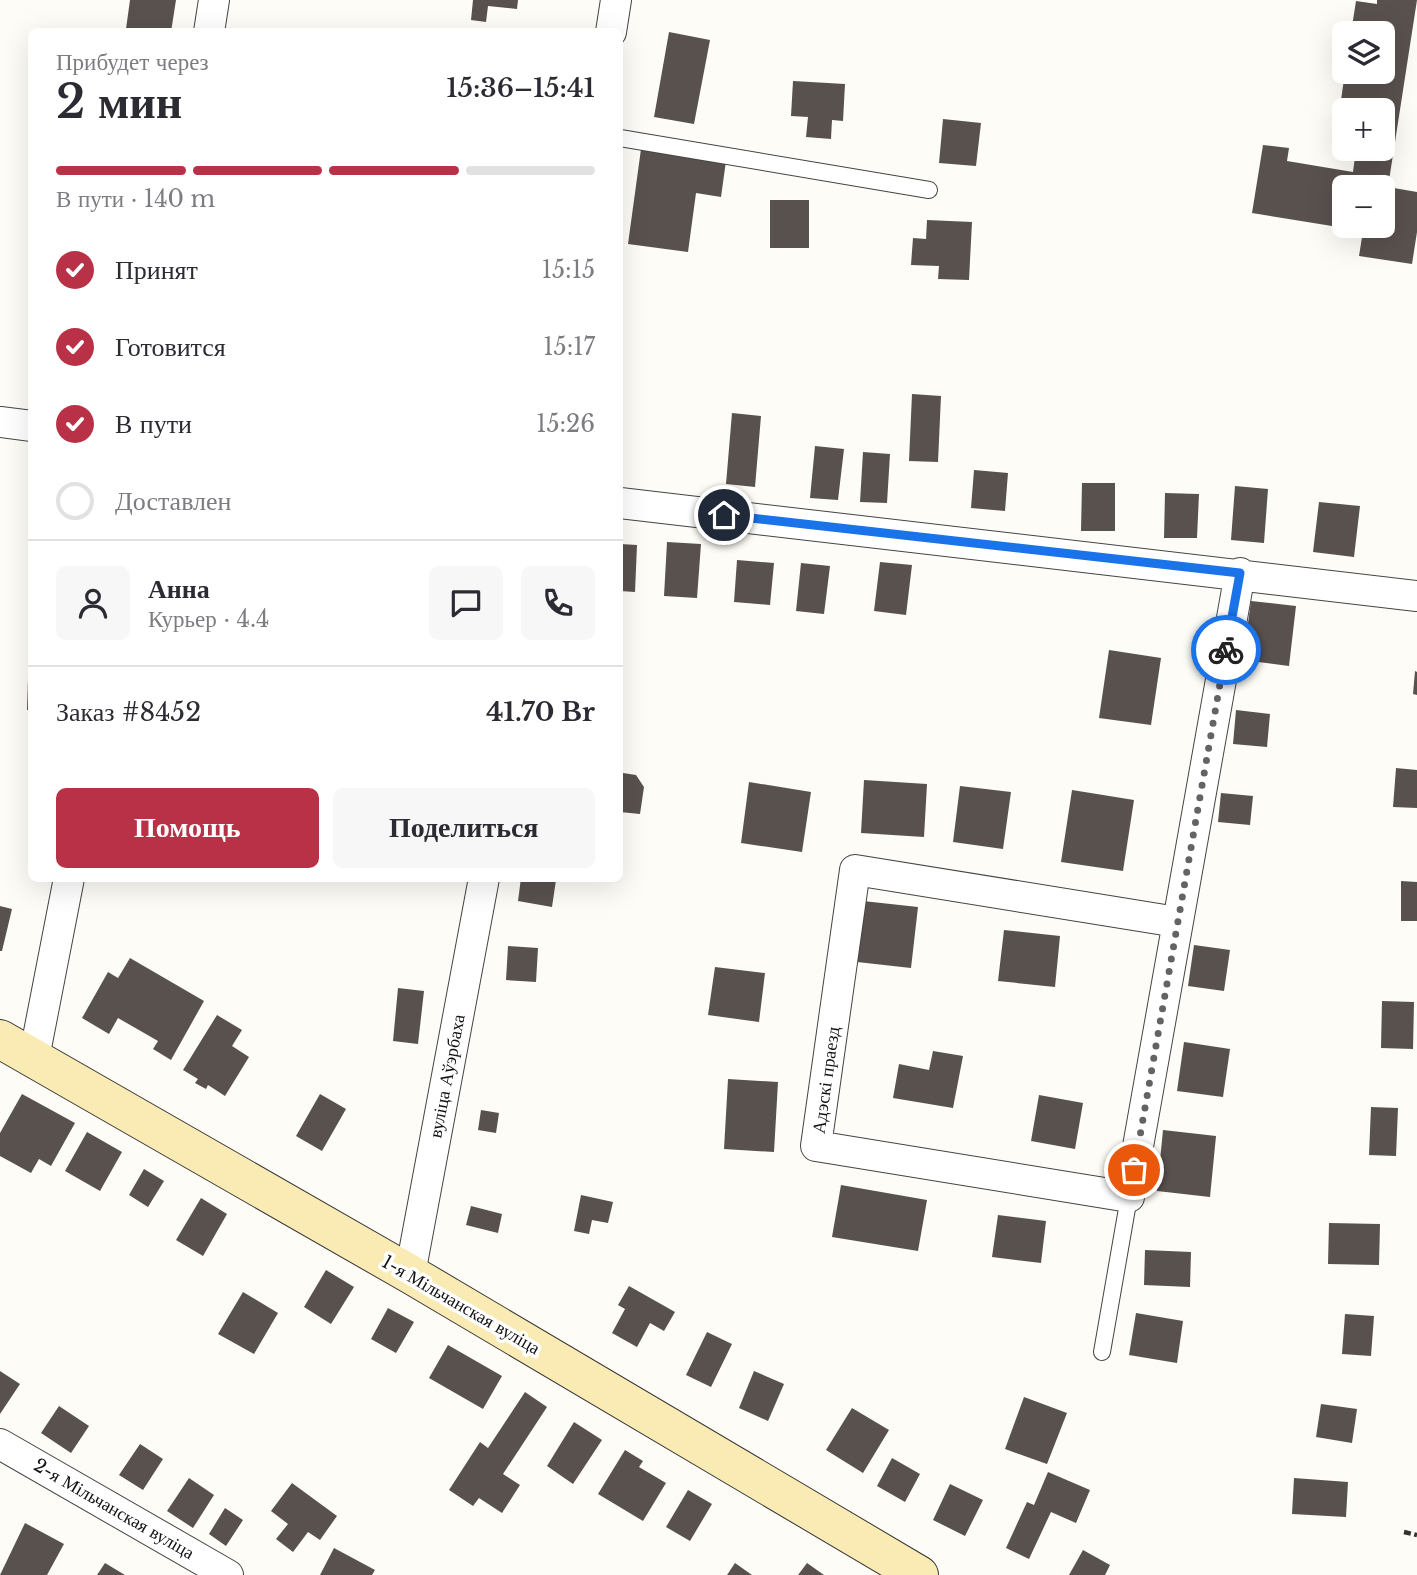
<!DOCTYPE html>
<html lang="ru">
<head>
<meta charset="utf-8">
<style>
  body { margin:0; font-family:"Libre Baskerville",serif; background:#f7f7f7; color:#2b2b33; height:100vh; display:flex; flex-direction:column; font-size:26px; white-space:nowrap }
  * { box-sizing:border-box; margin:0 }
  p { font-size:23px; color:#7c7c81 }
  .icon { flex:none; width:38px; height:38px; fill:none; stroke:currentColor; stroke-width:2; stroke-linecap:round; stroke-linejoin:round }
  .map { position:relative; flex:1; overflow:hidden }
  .details { position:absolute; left:28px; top:28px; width:595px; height:854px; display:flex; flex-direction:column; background:#fff; border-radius:10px; box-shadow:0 7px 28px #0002 }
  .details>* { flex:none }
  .controls { position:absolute; left:1332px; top:21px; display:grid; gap:14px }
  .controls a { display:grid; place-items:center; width:63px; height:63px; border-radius:10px; background:#fff; box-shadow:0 7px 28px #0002; font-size:35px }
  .pin { position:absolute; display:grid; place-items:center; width:60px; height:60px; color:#fff; margin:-30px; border:4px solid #fff; border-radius:50%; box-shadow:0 2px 7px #0007 }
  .courier { position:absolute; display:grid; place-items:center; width:70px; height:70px; margin:-35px; border:5px solid #1a73e8; border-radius:50%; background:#fff; color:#222; box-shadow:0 2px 9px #0007 }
  .head em { font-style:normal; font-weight:600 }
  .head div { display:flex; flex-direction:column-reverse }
  .head { display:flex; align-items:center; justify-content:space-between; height:119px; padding:0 28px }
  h1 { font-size:46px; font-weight:600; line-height:52px }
  .bar { display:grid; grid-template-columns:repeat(4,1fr); gap:10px 7px; align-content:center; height:84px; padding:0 28px }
  .bar i { height:9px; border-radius:5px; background:#e1e1e2 }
  .bar .on { background:#b93146 }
  .bar p { grid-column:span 4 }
  .line { display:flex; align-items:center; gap:18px; padding:0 28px; border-top:2px solid #e1e1e2 }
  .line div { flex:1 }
  .round { display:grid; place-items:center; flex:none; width:74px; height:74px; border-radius:10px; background:#f7f7f7 }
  ol { padding:0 28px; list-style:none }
  li { display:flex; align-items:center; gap:21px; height:77px }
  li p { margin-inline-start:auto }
  li .icon { padding:7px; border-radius:50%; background:#b93146; color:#fff; stroke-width:4 }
  li:last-child { color:#7c7c81 }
  li i { width:38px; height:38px; border:4px solid #e1e1e2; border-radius:50% }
  .cta { display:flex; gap:14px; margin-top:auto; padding:14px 28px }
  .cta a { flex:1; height:80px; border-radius:10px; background:#b93146; color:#fff; font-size:28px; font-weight:600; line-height:80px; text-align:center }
  .cta a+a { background:#f7f7f7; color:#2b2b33 }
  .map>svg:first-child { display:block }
  .building { fill:#59514e; fill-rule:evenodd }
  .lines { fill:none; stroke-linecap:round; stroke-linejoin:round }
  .lane-casing { stroke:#444; stroke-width:18 }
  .street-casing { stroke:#444; stroke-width:32 }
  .secondary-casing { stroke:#333; stroke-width:40 }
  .path { stroke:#333; stroke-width:4.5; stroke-dasharray:7 3.5; stroke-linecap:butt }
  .lane { stroke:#fff; stroke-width:16 }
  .street { stroke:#fff; stroke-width:30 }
  .secondary { stroke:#faebb5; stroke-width:38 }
  .done { stroke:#646361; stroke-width:7; stroke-dasharray:0 12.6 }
  .route { stroke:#1a73e8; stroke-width:9 }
  .labels { text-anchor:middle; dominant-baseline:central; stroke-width:7; stroke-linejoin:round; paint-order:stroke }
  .street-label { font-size:18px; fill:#111; stroke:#fff }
</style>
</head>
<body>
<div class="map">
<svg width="1417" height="1575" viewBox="0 0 1417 1575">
  <rect width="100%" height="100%" fill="#fefcf6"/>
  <path class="building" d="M 130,0 L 176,0 L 171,32 L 126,29 Z
    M 473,0 L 518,0 L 517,9 L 488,6 L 486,22 L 471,20 Z
    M 1377,0 L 1417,0 L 1388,187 L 1417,192 L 1417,232 L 1412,264 L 1359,256 L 1363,231 L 1252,213 L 1263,145 L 1289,148 L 1287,161 L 1353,172 L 1356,149 L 1382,149 L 1382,110 L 1344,110 L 1344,122 L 1338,121 L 1345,72 L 1382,72 L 1382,33 L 1351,33 L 1356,1 L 1377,4 ZM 1344,187 L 1382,187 L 1382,226 L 1344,226 Z
    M 669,32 L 710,40 L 694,124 L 654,117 Z
    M 793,81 L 845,84 L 843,121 L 832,120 L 831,139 L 806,137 L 808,117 L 791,116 Z
    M 943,119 L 981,123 L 976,166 L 939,163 Z
    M 641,149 L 726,161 L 721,197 L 696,193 L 688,252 L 628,244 Z
    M 770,200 L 809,200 L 809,248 L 770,248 Z
    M 927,220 L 972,222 L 969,280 L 938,279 L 939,266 L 911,265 L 913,238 L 926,239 Z
    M 912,394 L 941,396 L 938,462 L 909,461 Z
    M 732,413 L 761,416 L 755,487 L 726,484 Z
    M 815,446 L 844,449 L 838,500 L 810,498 Z
    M 863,452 L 890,454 L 887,503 L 860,502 Z
    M 974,470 L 1008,473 L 1005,511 L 971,508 Z
    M 1082,483 L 1115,483 L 1115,531 L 1081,531 Z
    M 1235,486 L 1268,489 L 1264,543 L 1231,540 Z
    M 1165,493 L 1199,494 L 1197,538 L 1164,538 Z
    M 1319,502 L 1360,506 L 1354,557 L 1313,552 Z
    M 667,542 L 701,544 L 697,598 L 664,596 Z
    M 620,544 L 637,545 L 635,592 L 620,591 Z
    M 737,560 L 774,563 L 770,605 L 734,602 Z
    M 880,562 L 912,565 L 906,615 L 874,611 Z
    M 801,563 L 830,566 L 824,614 L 796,611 Z
    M 1251,601 L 1296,606 L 1289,666 L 1243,660 Z
    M 1109,650 L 1161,658 L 1151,725 L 1099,718 Z
    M 1415,671 L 1417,672 L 1417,695 L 1413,694 Z
    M 28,679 L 32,679 L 32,710 L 27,710 Z
    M 1236,710 L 1270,714 L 1267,747 L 1233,744 Z
    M 28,752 L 32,752 L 32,794 L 29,794 Z
    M 1396,768 L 1417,770 L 1417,808 L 1393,807 Z
    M 623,773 L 636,775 L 644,787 L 640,814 L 620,812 L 620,776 Z
    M 864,780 L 927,784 L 924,837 L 861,833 Z
    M 749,782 L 811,792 L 802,852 L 741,843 Z
    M 960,786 L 1011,792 L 1003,849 L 953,842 Z
    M 1072,790 L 1134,800 L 1123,871 L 1061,862 Z
    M 1221,793 L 1253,796 L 1250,825 L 1218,822 Z
    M 521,878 L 556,880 L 552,907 L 518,901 Z
    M 1401,881 L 1417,882 L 1417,921 L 1401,921 Z
    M 863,901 L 918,907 L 911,968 L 857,962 Z
    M 0,906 L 12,909 L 2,951 L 0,951 Z
    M 1004,930 L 1060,936 L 1055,987 L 998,981 Z
    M 1194,945 L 1230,950 L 1224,991 L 1188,986 Z
    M 508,946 L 538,948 L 536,982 L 506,980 Z
    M 130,958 L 204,1001 L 171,1060 L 153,1049 L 158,1041 L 118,1018 L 109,1034 L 82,1018 L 108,972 L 118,978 Z
    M 715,967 L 765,973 L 759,1022 L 708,1015 Z
    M 398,988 L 424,991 L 418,1044 L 393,1041 Z
    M 1382,1001 L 1414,1002 L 1413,1049 L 1381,1048 Z
    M 217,1015 L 242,1030 L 232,1046 L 249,1057 L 225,1096 L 208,1085 L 206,1089 L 195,1083 L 198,1079 L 183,1070 Z
    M 1184,1042 L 1230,1049 L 1223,1097 L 1177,1091 Z
    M 933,1051 L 963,1056 L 953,1108 L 893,1098 L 899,1064 L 929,1070 Z
    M 728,1079 L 778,1082 L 774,1152 L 724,1149 Z
    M 22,1094 L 75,1123 L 51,1166 L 39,1159 L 31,1173 L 0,1156 L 0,1133 Z
    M 320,1094 L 346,1109 L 322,1151 L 296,1136 Z
    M 1039,1095 L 1083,1103 L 1075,1149 L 1031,1141 Z
    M 1371,1107 L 1398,1108 L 1396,1156 L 1369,1155 Z
    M 481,1110 L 499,1113 L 496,1133 L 478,1130 Z
    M 1163,1130 L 1216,1136 L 1210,1197 L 1157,1191 Z
    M 87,1132 L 122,1152 L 100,1191 L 65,1171 Z
    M 144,1169 L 164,1181 L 148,1207 L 129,1195 Z
    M 841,1185 L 927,1200 L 918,1251 L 832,1237 Z
    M 581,1195 L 613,1202 L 608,1223 L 592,1220 L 589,1234 L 574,1231 Z
    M 201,1198 L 227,1214 L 203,1256 L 176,1240 Z
    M 471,1206 L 502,1214 L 498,1233 L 466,1225 Z
    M 998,1215 L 1046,1221 L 1041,1263 L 992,1257 Z
    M 1329,1223 L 1380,1224 L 1379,1265 L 1328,1264 Z
    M 1145,1250 L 1191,1252 L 1190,1287 L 1144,1285 Z
    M 326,1270 L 354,1287 L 331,1324 L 304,1307 Z
    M 629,1286 L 675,1312 L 664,1331 L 650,1323 L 637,1347 L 612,1333 L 625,1309 L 618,1305 Z
    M 243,1292 L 278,1313 L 254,1354 L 218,1334 Z
    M 388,1308 L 414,1322 L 396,1353 L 371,1339 Z
    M 1136,1313 L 1183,1321 L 1177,1363 L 1129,1355 Z
    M 1345,1314 L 1374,1316 L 1371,1356 L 1342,1354 Z
    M 707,1332 L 732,1344 L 711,1387 L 686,1375 Z
    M 448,1345 L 502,1376 L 483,1409 L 429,1378 Z
    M 0,1371 L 20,1384 L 0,1414 Z
    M 754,1371 L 784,1384 L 768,1421 L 739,1408 Z
    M 525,1392 L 547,1407 L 503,1474 L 520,1485 L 502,1513 L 479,1498 L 473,1506 L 449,1490 L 480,1442 L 488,1448 Z
    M 1024,1397 L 1067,1413 L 1047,1464 L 1005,1449 Z
    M 1321,1404 L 1357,1409 L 1352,1443 L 1316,1437 Z
    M 59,1406 L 89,1426 L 71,1453 L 41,1433 Z
    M 852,1408 L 889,1430 L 863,1473 L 826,1450 Z
    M 574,1422 L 602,1440 L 573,1484 L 547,1466 Z
    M 140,1444 L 163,1459 L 143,1490 L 119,1475 Z
    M 625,1450 L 643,1461 L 639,1467 L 666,1483 L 643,1521 L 598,1494 Z
    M 892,1458 L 920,1474 L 905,1502 L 877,1486 Z
    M 1048,1472 L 1090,1490 L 1076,1523 L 1051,1512 L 1029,1559 L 1006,1548 L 1027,1502 L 1034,1505 Z
    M 189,1478 L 214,1495 L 193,1528 L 167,1511 Z
    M 1294,1478 L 1348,1482 L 1346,1517 L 1292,1514 Z
    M 292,1483 L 337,1516 L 320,1540 L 308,1532 L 293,1552 L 276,1539 L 288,1524 L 271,1511 Z
    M 950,1484 L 983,1500 L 965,1536 L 933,1520 Z
    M 688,1490 L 712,1504 L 690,1541 L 666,1527 Z
    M 225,1508 L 243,1520 L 226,1546 L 209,1534 Z
    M 25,1523 L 64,1544 L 47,1575 L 0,1575 Z
    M 334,1548 L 375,1570 L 372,1575 L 320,1575 Z
    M 1083,1550 L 1110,1565 L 1105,1575 L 1069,1575 Z
    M 105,1563 L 125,1575 L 97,1575 Z
    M 735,1563 L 752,1575 L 727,1575 Z
    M 807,1563 L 824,1575 L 798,1575 Z"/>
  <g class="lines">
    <defs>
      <path id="lane" d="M 620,138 L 929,190
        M 1102,1352 L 1129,1197"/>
      <path id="street" d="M 209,32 L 214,0
        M 611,32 L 616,0
        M 0,422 L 32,426
        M 620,503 L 1417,596
        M 1177,922 L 855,870 L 816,1146 L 1129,1197 L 1240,573
        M 34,1058 L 69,878
        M 410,1274 L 484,878
        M 0,1444 L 228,1575"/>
      <path id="secondary" d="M 0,1039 L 410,1274 L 919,1575"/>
    </defs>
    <use href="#lane" class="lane-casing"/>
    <use href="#street" class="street-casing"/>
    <use href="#secondary" class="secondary-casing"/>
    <path class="path" d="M 1404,1532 L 1417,1535"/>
    <use href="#lane" class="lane"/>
    <use href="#street" class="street"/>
    <use href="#secondary" class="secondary"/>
  </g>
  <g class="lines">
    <path class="done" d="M 1134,1170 L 1226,650"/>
    <path class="route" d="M 724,515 L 1240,573 L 1226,650"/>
  </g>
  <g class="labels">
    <g class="street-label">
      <text transform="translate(447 1076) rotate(-79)">вуліца Аўэрбаха</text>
      <text transform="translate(826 1080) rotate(-82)">Адэскі праезд</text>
      <text transform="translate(461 1305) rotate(30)">1-я Мільчанская вуліца</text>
      <text transform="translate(114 1509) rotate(30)">2-я Мільчанская вуліца</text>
    </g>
  </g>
</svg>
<div class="controls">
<a><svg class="icon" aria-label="layers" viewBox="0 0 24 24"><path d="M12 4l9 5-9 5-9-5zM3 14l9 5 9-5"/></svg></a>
<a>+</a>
<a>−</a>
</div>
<div class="pin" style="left:1134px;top:1170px;background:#ea580c"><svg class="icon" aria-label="bag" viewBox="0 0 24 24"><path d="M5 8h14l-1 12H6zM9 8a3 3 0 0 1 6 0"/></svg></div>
<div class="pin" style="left:724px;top:515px;background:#1f2937"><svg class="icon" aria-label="home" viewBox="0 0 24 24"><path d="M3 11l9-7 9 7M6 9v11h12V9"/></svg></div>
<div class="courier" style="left:1226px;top:650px"><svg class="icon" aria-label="bike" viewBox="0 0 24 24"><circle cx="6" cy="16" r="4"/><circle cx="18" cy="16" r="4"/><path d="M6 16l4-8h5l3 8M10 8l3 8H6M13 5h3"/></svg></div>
<section class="details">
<div class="head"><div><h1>2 мин</h1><p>Прибудет через</p></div><em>15:36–15:41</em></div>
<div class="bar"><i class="on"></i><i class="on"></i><i class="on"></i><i></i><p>В пути · 140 m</p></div>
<ol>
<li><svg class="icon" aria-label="check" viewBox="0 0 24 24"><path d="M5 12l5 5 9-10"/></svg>Принят<p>15:15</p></li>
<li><svg class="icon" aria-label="check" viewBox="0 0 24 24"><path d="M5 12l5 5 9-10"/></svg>Готовится<p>15:17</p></li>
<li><svg class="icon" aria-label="check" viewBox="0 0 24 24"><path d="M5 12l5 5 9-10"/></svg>В пути<p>15:26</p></li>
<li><i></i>Доставлен</li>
</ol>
<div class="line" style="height:126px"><a class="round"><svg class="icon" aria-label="person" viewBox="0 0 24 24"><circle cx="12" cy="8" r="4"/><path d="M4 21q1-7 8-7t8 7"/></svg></a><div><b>Анна</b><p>Курьер · 4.4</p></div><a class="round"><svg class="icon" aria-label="chat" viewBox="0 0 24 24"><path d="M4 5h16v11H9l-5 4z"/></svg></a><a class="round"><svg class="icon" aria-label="phone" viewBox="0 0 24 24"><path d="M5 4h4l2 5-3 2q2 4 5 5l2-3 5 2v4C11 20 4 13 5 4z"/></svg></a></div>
<div class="line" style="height:91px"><div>Заказ #8452</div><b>41.70 Br</b></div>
<div class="cta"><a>Помощь</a><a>Поделиться</a></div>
</section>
</div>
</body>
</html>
